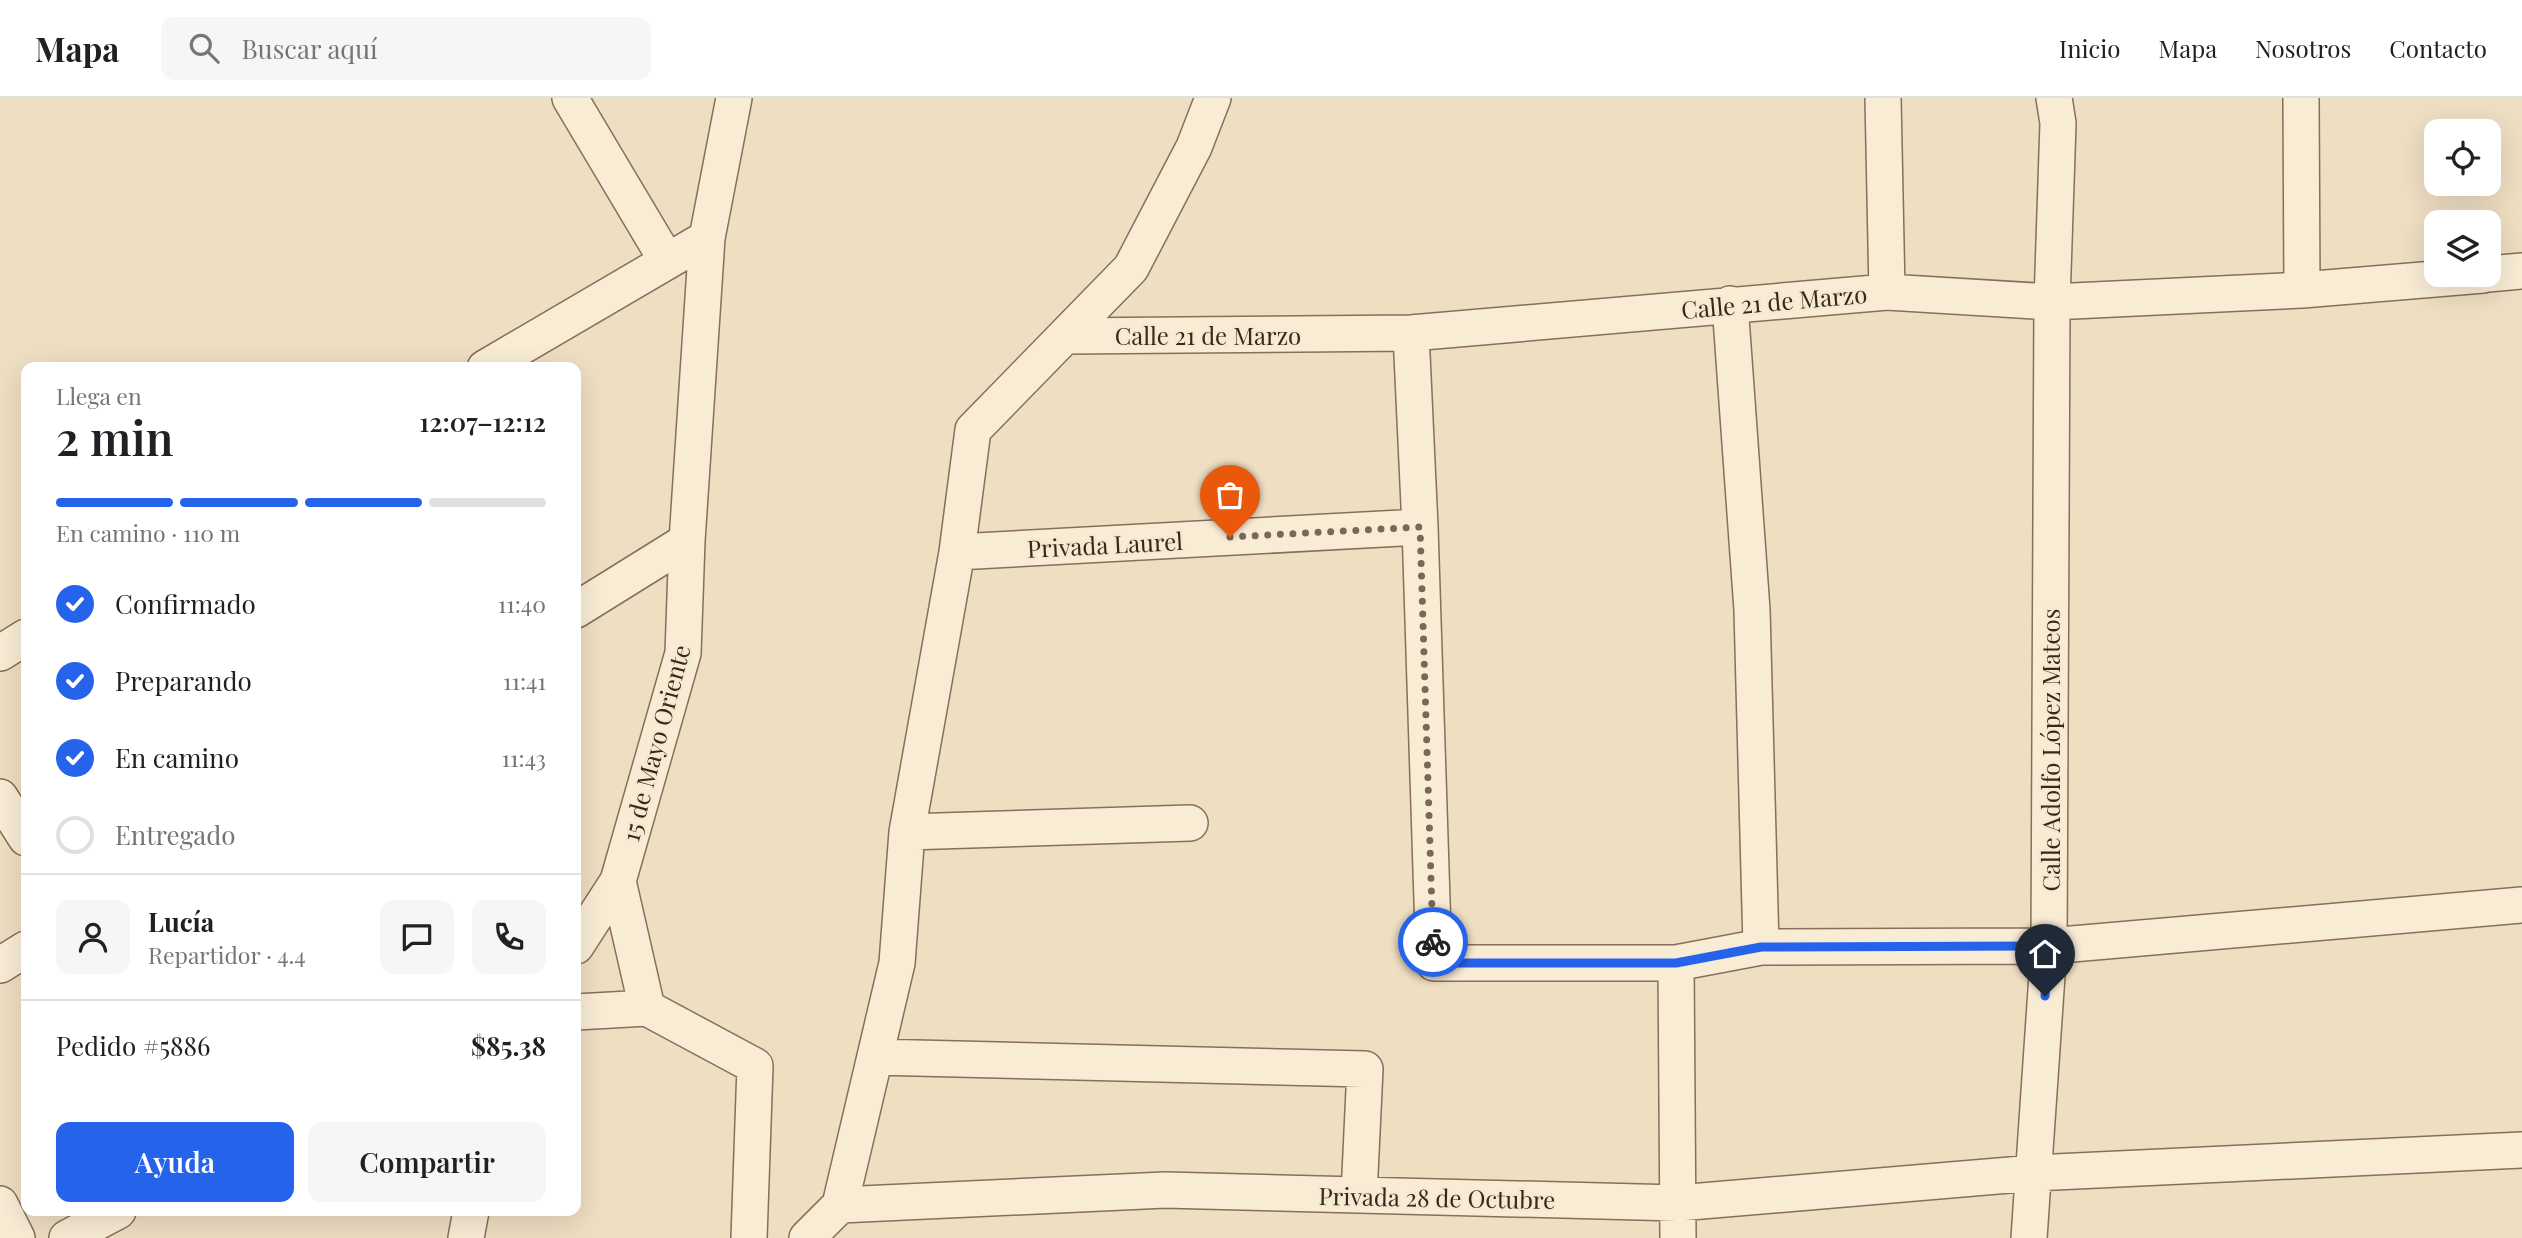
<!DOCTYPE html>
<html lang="es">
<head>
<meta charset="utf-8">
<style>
  body { margin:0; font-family:"Playfair Display",serif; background:#f6f6f6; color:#202124; height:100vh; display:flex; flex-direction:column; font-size:26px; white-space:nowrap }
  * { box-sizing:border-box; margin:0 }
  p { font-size:23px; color:#757577 }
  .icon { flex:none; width:38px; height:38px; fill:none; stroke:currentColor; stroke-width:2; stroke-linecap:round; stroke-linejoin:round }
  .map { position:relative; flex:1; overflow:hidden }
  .details { position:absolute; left:21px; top:264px; width:560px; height:854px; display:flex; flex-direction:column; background:#fff; border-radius:14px; box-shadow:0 7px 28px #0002 }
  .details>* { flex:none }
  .fabs { position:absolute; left:2424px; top:21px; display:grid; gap:14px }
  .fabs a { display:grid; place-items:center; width:77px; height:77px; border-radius:14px; background:#fff; box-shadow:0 7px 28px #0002; font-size:35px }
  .pin { position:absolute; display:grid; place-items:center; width:60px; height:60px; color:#fff; margin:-72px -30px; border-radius:50% 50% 50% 0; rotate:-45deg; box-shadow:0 0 7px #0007 }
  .pin .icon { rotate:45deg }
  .courier { position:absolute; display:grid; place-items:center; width:70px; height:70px; margin:-35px; border:5px solid #2563eb; border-radius:50%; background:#fff; color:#222; box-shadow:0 2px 9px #0007 }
  .summary em { font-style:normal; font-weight:600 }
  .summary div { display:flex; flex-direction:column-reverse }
  .summary { display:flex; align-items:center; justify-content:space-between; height:119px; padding:0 35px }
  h1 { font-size:46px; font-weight:600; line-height:52px }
  .bar { display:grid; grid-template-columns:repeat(4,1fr); gap:10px 7px; align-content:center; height:84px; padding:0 35px }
  .bar i { height:9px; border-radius:5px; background:#e0e0e0 }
  .bar .selected { background:#2563eb }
  .bar p { grid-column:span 4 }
  .line { display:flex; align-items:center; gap:18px; padding:0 35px; border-top:2px solid #e0e0e0 }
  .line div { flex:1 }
  .round { display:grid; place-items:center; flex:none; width:74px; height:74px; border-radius:14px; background:#f6f6f6 }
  ol { padding:0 35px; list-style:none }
  li { display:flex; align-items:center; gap:21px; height:77px }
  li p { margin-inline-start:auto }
  li .icon { padding:7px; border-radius:50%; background:#2563eb; color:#fff; stroke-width:4 }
  li:last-child { color:#757577 }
  li i { width:38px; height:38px; border:4px solid #e0e0e0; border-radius:50% }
  .primary-button { display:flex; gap:14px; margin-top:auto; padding:14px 35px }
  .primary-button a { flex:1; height:80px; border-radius:14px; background:#2563eb; color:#fff; font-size:28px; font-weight:600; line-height:80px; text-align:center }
  .primary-button a+a { background:#f6f6f6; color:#202124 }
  header { display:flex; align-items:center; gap:42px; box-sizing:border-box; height:98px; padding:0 35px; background:#fff; border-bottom:2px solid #e0e0e0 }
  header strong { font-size:33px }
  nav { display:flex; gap:38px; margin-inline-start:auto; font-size:24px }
  .search { width:490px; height:63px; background:#f6f6f6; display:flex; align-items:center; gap:18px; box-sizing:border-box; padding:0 24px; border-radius:14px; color:#757577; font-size:26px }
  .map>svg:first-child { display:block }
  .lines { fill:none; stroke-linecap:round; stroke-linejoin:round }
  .street-casing { stroke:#876f59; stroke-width:38 }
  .street { stroke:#f9ecd5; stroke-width:35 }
  .done { stroke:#776857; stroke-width:7; stroke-dasharray:0 12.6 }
  .route { stroke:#2563eb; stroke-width:9 }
  .labels { text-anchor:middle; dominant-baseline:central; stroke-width:5; stroke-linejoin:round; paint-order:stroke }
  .street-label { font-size:24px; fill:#37281d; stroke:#f5e9d1 }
</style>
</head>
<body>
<header>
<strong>Mapa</strong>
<div class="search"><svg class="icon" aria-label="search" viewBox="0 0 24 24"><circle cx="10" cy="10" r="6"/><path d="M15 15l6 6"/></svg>Buscar aquí</div>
<nav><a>Inicio</a><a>Mapa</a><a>Nosotros</a><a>Contacto</a></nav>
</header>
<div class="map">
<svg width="2522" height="1140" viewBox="0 0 2522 1140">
  <rect width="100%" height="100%" fill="#eedec2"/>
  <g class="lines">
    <defs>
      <path id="street" d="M 570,0 L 667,163
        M 734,0 L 707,140 L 687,443 L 683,555 L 618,783 L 647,910 L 755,968 L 749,1140
        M 1883,0 L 1887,194
        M 2301,0 L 2302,192
        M 2488,176 L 2522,173
        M 1730,206 L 1752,512 L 1761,849
        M 1411,235 L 1420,429 L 1434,865 L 1676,865 L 1761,849 L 2049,848 L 2522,807
        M 1065,238 L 1411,235 L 1887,194 L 2052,204 L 2302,192 L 2483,177
        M 485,270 L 707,140
        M 957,454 L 1420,429
        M 576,512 L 687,443
        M 0,555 L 26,539
        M 0,699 L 26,740
        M 907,734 L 1190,725
        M 576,848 L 618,783
        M 1676,865 L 1678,1140
        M 0,867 L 26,851
        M 576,914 L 647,910
        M 875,959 L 1365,971 L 1359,1097
        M 0,1106 L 17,1140
        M 840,1107 L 1165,1092 L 1678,1105 L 2034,1075 L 2522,1052
        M 67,1140 L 118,1113
        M 466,1140 L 471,1113
        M 807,1140 L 840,1107 L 897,865 L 907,734 L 957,454 L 973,332 L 1131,170 L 1194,49 L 1213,0
        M 2029,1140 L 2049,848 L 2052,204 L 2058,25 L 2054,0"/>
    </defs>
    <use href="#street" class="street-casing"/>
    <use href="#street" class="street"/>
  </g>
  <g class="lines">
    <path class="done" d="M 1230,439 L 1420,429 L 1433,844"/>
    <path class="route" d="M 1433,844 L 1434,865 L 1676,865 L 1761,849 L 2049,848 L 2045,898"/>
  </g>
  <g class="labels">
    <g class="street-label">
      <text transform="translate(1774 203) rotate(-5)">Calle 21 de Marzo</text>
      <text x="1208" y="237">Calle 21 de Marzo</text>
      <text transform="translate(1105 446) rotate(-3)">Privada Laurel</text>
      <text transform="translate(655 645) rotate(-75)">15 de Mayo Oriente</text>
      <text transform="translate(2050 652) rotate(-90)">Calle Adolfo López Mateos</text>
      <text transform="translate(1437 1099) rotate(1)">Privada 28 de Octubre</text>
    </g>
  </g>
</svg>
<div class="fabs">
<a><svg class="icon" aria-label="locate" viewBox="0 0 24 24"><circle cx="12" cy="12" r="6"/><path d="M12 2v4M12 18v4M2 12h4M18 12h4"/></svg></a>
<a><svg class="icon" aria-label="layers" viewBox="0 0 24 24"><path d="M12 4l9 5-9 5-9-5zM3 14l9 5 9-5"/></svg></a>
</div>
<div class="pin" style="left:1230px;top:439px;background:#ea580c"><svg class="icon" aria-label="bag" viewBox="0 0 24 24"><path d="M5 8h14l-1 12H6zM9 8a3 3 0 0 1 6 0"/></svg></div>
<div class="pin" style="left:2045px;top:898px;background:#1f2937"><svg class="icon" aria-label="home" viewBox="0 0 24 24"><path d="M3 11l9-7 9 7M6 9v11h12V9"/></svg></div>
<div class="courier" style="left:1433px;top:844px"><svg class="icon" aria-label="bike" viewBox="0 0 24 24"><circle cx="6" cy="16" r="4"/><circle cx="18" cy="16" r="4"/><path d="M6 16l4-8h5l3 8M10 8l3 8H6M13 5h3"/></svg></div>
<section class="details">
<div class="summary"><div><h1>2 min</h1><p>Llega en</p></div><em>12:07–12:12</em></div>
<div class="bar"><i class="selected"></i><i class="selected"></i><i class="selected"></i><i></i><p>En camino · 110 m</p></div>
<ol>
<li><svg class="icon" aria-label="check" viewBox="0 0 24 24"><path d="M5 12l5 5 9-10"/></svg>Confirmado<p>11:40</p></li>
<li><svg class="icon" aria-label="check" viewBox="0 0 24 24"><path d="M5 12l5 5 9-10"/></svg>Preparando<p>11:41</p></li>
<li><svg class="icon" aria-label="check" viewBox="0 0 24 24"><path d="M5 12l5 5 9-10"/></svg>En camino<p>11:43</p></li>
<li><i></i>Entregado</li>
</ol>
<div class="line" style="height:126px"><a class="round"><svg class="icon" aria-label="person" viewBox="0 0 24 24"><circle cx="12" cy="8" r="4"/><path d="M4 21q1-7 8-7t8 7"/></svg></a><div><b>Lucía</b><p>Repartidor · 4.4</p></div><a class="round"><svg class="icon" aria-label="chat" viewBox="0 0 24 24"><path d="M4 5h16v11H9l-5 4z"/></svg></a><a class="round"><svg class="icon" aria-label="phone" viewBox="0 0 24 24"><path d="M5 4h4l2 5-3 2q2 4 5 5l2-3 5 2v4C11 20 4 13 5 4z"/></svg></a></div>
<div class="line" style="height:91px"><div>Pedido #5886</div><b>$85.38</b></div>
<div class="primary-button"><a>Ayuda</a><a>Compartir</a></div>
</section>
</div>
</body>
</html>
